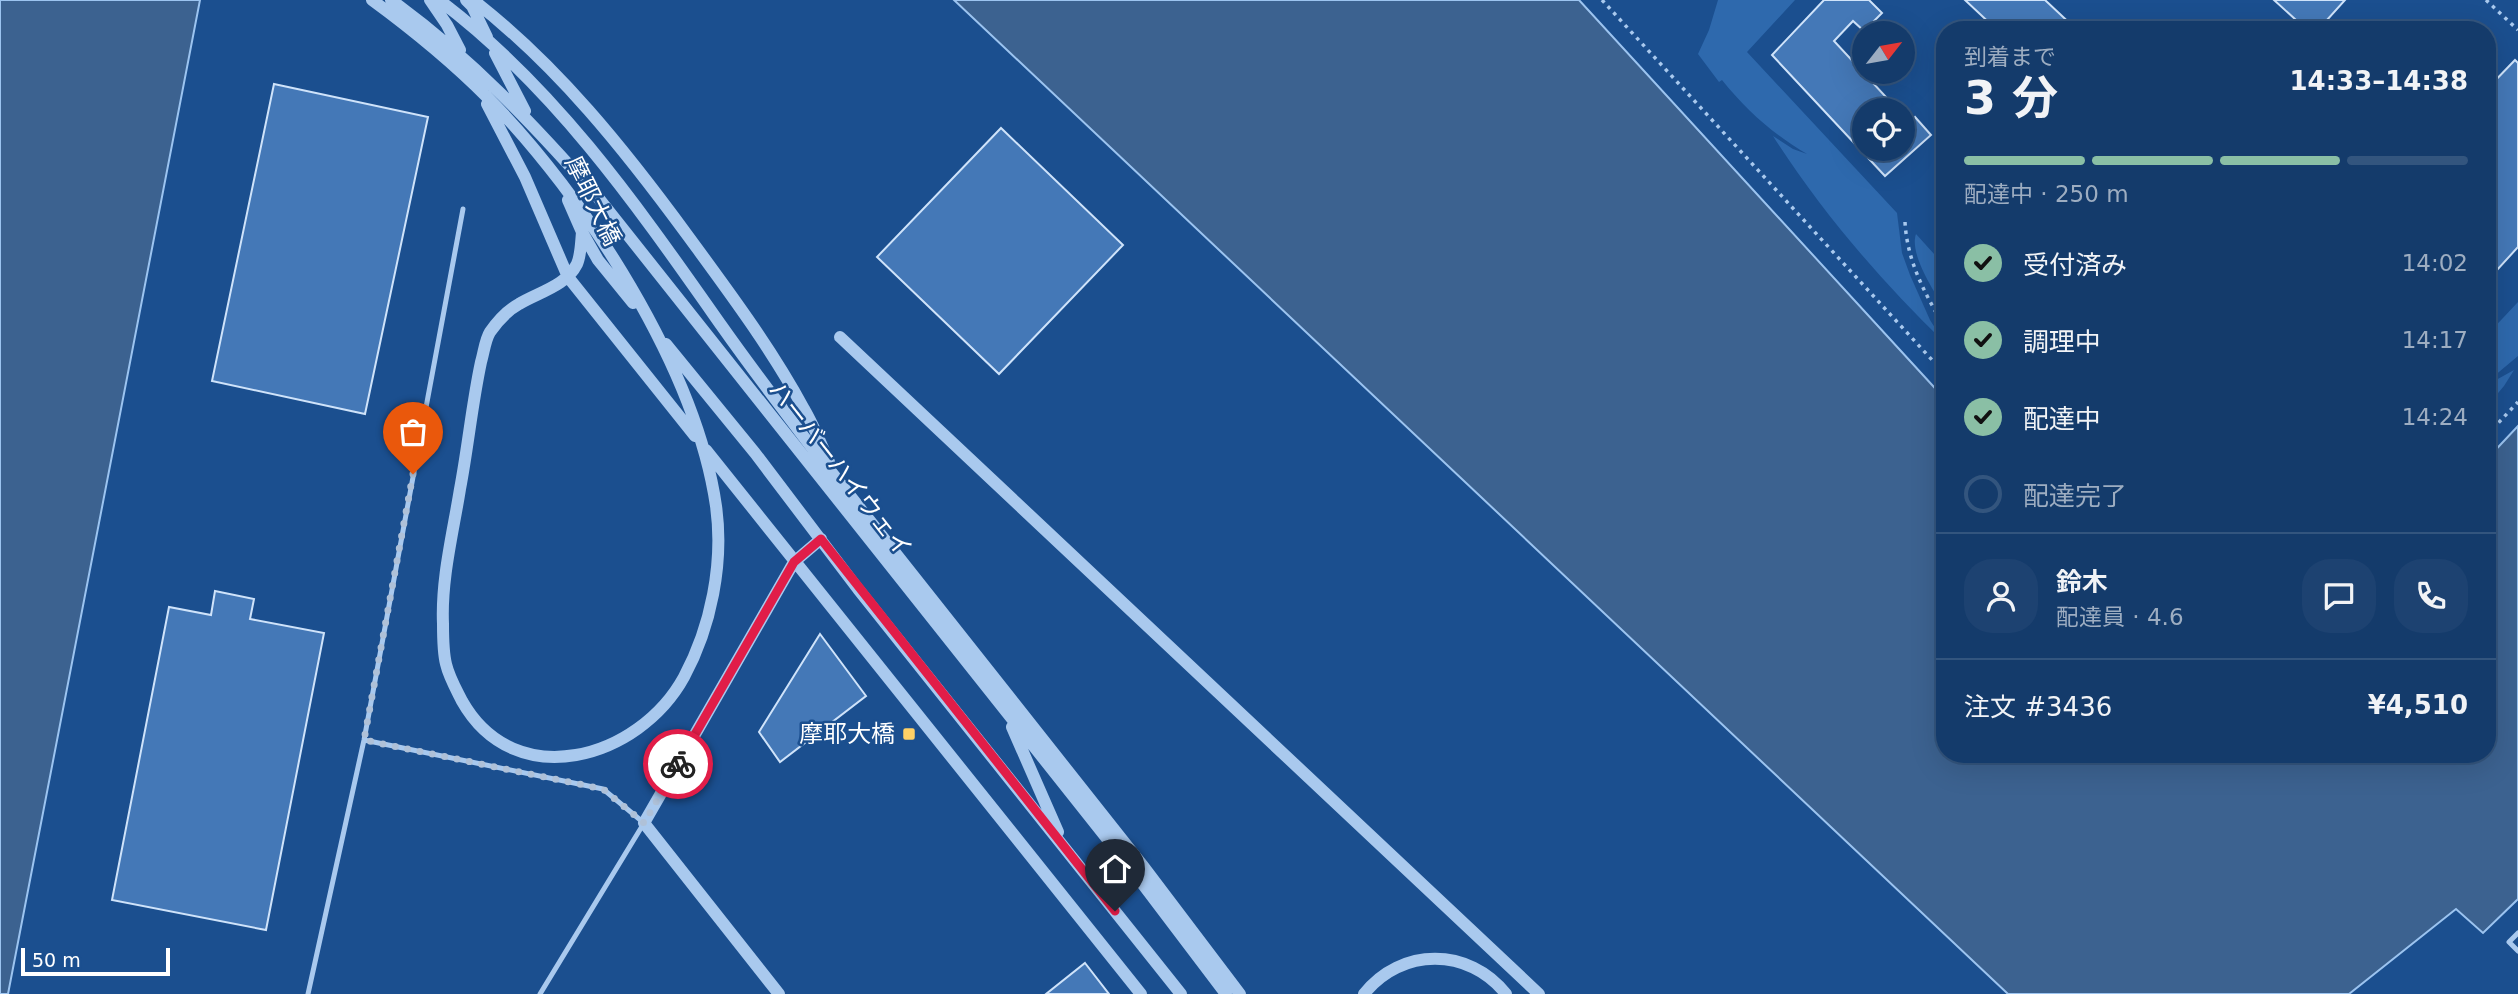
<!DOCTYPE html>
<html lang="ja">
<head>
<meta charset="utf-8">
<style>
  body { margin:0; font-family:"DejaVu Sans","Noto Sans JP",sans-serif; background:#1d4271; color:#f1f3f6; height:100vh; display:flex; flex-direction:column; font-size:26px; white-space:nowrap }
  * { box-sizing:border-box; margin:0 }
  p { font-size:23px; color:#9dadc1 }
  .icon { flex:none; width:38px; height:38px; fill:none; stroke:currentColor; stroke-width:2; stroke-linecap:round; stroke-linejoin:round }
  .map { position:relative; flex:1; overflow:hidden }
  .side { position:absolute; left:1936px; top:21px; width:560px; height:742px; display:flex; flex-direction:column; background:#143b6b; border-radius:28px; box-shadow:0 7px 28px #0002,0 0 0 2px #33557e }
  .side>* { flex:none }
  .needle { width:46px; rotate:59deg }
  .tools { position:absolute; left:1852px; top:21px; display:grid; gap:14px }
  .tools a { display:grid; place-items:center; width:63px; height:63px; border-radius:50%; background:#143b6b; box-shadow:0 7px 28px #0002,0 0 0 2px #33557e; font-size:35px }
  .scale { position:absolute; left:21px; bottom:18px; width:149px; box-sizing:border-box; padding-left:7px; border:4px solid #fff; border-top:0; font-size:19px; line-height:24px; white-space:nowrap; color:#fff; -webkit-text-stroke:5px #1b4f8f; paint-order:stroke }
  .pin { position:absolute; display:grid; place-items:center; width:60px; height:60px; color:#fff; margin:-72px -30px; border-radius:50% 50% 50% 0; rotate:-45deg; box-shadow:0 0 7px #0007 }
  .pin .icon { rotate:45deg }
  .courier { position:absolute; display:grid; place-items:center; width:70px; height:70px; margin:-35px; border:5px solid #e11d48; border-radius:50%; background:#fff; color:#222; box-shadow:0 2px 9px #0007 }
  .head em { font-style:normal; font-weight:700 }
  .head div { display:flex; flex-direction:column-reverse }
  .head { display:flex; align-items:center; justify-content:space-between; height:119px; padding:0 28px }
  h1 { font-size:46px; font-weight:700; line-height:52px }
  .bar { display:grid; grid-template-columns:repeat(4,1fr); gap:10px 7px; align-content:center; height:84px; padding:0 28px }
  .bar i { height:9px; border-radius:5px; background:#33557e }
  .bar .current { background:#8abfa5 }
  .bar p { grid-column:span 4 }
  .line { display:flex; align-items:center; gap:18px; padding:0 28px; border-top:2px solid #33557e }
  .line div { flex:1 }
  .round { display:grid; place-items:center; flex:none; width:74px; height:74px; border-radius:28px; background:#1d4271 }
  ol { padding:0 28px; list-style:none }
  li { display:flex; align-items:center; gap:21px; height:77px }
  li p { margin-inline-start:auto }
  li .icon { padding:7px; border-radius:50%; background:#8abfa5; color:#111; stroke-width:4 }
  li:last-child { color:#9dadc1 }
  li i { width:38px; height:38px; border:4px solid #33557e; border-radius:50% }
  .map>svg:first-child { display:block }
  .green { fill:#2e69ad }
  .water { fill:#3c6290; stroke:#9cc4f0; stroke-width:2 }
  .building { fill:#4478b7; stroke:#cfe3fa; stroke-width:2 }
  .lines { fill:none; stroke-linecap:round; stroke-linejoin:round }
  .path { stroke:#a9c9ee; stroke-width:3.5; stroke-dasharray:3.5 5; stroke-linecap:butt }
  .service { stroke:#a9c9ee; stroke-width:5 }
  .tertiary { stroke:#a9c9ee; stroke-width:12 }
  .done { stroke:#afc1d8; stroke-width:7; stroke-dasharray:0 12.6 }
  .route { stroke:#e11d48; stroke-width:9 }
  .poi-dot { fill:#ffd166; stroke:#1b4f8f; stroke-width:2.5 }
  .labels { text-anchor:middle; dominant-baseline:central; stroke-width:5; stroke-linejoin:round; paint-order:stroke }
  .street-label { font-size:24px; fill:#fff; stroke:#1b4f8f }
  .poi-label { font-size:24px; fill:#fff; stroke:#1b4f8f; text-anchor:end }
</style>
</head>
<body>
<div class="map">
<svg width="2518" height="994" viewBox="0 0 2518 994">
  <rect width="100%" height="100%" fill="#1b4f8f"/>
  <path class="green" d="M 1718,0 L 1795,0 L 1747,52 L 1897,213 L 1902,253 L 1910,275 L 1930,320 L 1944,342 C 1880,280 1821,211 1773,136 L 1793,149 L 1807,154 C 1774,135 1746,110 1722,80 L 1719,82 L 1698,54 L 1709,30 Z
    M 1916,234 L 1944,265 L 1944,308 C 1934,291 1909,254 1916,234 Z
    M 2518,302 L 2518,356 L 2487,382 L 2487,335 Z
    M 2514,370 L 2504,386 L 2487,406 L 2487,385 Z"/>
  <path class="water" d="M 0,0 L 200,0 L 8,994 L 0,994 Z
    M 954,0 L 1579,0 L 1944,398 L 1944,754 L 2487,754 L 2487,459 L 2518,426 L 2518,899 L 2483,933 L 2456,909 L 2349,994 L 2008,994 Z"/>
  <path class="building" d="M 1824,0 L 1869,0 L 1882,13 L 1864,31 L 1853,21 L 1834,41 L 1898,110 L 1864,110 L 1864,149 L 1902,149 L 1902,114 L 1909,122 L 1915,117 L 1931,135 L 1885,176 L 1772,55 Z
    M 1965,0 L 2045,0 L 2077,30 L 1997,30 Z
    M 2274,0 L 2345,0 L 2318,30 L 2307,30 Z
    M 2515,60 L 2518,63 L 2518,247 L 2487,281 L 2487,87 L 2488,88 Z
    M 274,84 L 428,117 L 365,414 L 212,381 Z
    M 1001,128 L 1123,245 L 999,374 L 877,257 Z
    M 215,591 L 254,599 L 250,619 L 324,633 L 266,930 L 112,900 L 169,607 L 211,615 Z
    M 820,634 L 866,696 L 780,762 L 759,732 Z
    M 1085,963 L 1109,994 L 1046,994 Z"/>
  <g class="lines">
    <path class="path" d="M 1602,0 L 1944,373
      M 2486,0 L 2518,30
      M 1905,222 C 1907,261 1925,294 1944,326
      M 2487,435 L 2518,402"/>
    <path class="service" d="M 364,740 L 603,789 L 644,823 L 540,994
      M 2518,933 L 2509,942 L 2518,951
      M 308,994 L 364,740 L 463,209"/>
    <path class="tertiary" d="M 372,0 C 413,30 452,62 488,98 C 585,196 696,368 716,506 C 724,563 711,627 684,677 C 639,759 515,795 462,701 C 456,689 449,677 446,664 C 443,652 443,637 443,624 C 441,579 453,533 460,489 C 468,447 472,404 481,362 C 484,352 485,340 490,332 C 497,322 508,310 519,304 C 539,292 566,286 577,264 C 581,255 581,242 582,232
      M 391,0 C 470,57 536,127 600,200 L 1132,870 L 1226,994
      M 430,0 L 447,25 L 460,50
      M 439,0 C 556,88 638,207 721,325 C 752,369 784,411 817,454 L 1143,866 L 1240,994
      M 466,0 L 472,6 L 487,37
      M 473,0 C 558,66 625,150 688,236 C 729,292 771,348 804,409 C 814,426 821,444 829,462
      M 495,53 L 525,111
      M 487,104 L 525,177 L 568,277 L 695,436
      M 568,200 L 582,232 L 598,260 L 633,303
      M 840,337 L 1539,994
      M 666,344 L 755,453 L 858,589 L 1181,994
      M 706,450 L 1141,994
      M 1012,727 L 1058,832
      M 779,994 L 644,823 L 794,562 L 821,539
      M 1364,994 C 1401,947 1469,947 1506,994"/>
  </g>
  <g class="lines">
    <path class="done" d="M 413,474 L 364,740 L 603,789 L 644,823 L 678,764"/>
    <path class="route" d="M 678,764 L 794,562 L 821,539 L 1115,911"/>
  </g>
  <rect class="poi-dot" x="902" y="727" width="14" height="14" rx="3.5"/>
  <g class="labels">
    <g class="street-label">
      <text transform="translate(593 201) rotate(64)">摩耶大橋</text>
      <text transform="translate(840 469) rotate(52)">ハーバーハイウェイ</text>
    </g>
    <g class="poi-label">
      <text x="895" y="734">摩耶大橋</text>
    </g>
  </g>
</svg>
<div class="tools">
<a><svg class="needle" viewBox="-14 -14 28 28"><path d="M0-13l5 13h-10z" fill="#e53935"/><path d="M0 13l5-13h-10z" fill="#9dadc1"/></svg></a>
<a><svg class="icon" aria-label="locate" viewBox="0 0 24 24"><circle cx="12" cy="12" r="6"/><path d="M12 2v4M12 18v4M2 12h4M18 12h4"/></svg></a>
</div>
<div class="scale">50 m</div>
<div class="pin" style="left:413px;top:474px;background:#ea580c"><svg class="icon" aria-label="bag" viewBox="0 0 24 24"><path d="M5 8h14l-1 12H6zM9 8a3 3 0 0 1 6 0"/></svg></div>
<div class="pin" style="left:1115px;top:911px;background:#1f2937"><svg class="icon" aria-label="home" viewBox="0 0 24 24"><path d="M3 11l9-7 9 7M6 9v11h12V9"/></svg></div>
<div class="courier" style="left:678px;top:764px"><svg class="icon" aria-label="bike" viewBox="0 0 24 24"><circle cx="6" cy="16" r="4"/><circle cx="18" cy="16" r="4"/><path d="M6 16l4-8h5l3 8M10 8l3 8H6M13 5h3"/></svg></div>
<section class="side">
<div class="head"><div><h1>3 分</h1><p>到着まで</p></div><em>14:33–14:38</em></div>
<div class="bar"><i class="current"></i><i class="current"></i><i class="current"></i><i></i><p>配達中 · 250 m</p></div>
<ol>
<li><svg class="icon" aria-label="check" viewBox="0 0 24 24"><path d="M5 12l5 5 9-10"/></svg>受付済み<p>14:02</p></li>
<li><svg class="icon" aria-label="check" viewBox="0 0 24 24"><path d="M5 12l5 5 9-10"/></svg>調理中<p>14:17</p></li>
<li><svg class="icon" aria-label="check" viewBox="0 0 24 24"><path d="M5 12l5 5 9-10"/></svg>配達中<p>14:24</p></li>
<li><i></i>配達完了</li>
</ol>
<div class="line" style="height:126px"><a class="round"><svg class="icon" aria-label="person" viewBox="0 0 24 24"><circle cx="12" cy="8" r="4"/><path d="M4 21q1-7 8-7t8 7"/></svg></a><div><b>鈴木</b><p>配達員 · 4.6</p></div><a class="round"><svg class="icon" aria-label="chat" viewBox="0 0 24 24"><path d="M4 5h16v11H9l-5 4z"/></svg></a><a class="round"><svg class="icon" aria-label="phone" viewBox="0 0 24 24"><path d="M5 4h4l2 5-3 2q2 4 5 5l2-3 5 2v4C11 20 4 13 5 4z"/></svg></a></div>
<div class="line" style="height:91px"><div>注文 #3436</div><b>¥4,510</b></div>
</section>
</div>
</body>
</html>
